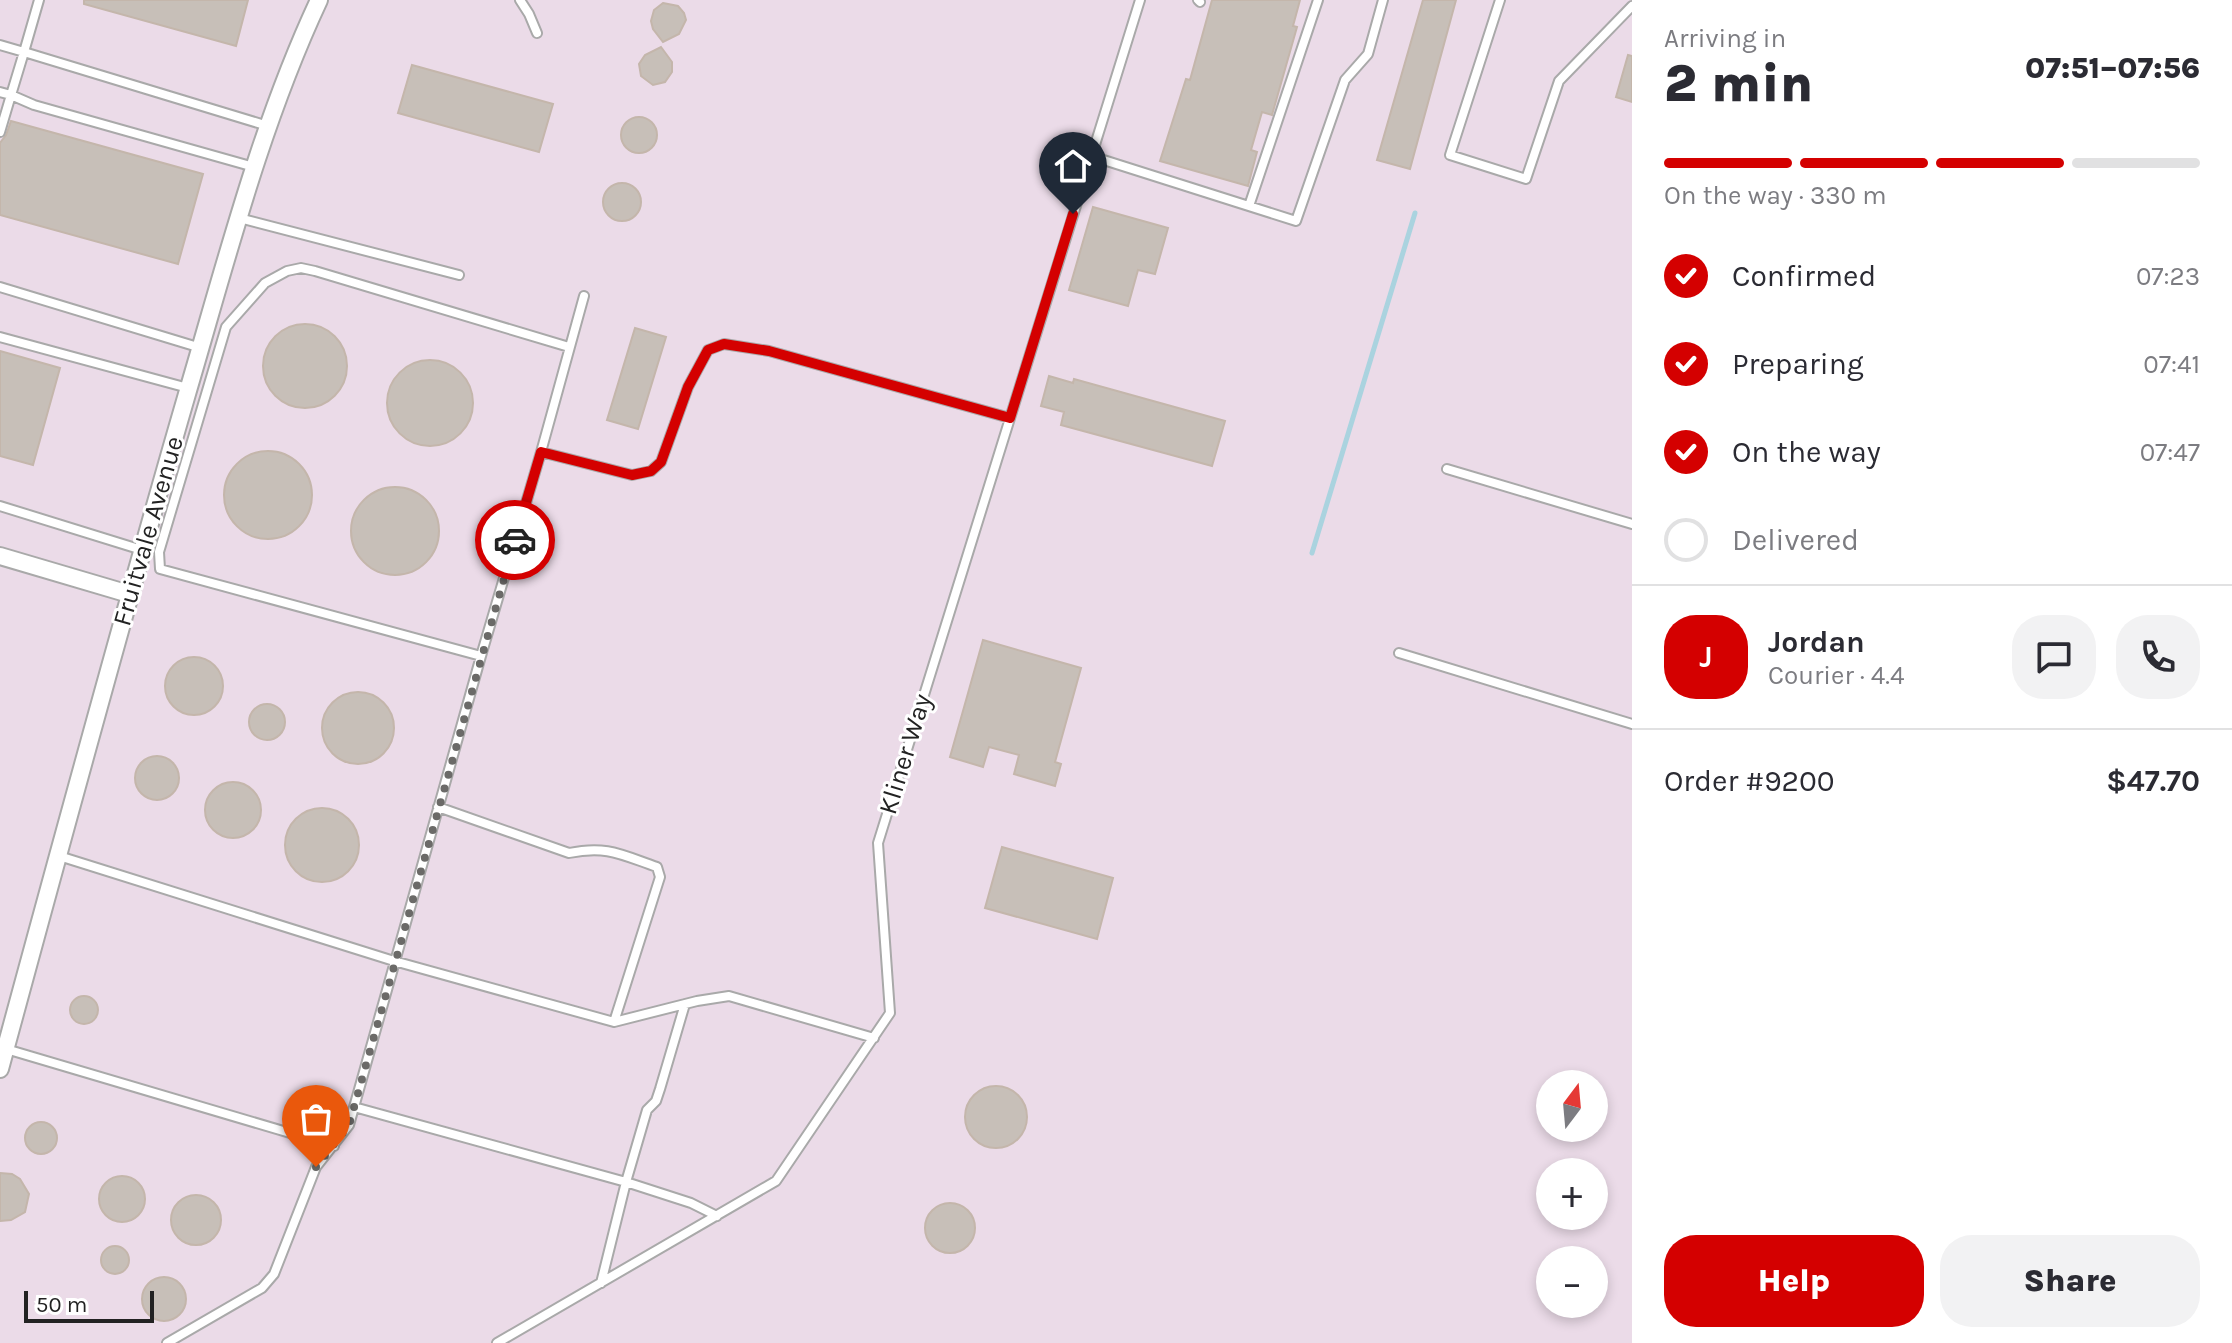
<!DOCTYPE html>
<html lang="en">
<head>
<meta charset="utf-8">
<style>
  body { margin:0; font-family:Karla,sans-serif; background:#f2f2f3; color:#2b2b33; height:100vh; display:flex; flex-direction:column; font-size:30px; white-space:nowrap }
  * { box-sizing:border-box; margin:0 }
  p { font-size:26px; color:#7c7c81 }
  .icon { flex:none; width:44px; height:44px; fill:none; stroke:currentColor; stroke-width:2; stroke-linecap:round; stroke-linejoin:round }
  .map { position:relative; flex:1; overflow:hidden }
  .side { display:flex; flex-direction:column; background:#fff; width:600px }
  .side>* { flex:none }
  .needle { width:52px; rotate:16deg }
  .fabs { position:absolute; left:1536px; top:1070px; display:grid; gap:16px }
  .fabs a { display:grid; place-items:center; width:72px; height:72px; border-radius:50%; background:#fff; box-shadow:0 4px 12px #0003; font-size:40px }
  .scale { position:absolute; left:24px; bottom:20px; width:130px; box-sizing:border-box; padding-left:8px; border:4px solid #222; border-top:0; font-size:22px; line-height:28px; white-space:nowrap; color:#222; -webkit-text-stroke:6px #fff; paint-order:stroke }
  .pin { position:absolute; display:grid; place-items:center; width:68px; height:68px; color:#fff; margin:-82px -34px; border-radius:50% 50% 50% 0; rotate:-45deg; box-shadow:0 0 8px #0007 }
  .pin .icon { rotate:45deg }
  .courier { position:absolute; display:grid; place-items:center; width:80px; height:80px; margin:-40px; border:6px solid #d40000; border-radius:50%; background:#fff; color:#222; box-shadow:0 2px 10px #0007 }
  .headline em { font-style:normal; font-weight:800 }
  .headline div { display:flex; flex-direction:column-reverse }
  .headline { display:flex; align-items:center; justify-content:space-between; height:136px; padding:0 32px }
  h1 { font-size:52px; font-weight:800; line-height:60px }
  .bar { display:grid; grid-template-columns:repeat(4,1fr); gap:12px 8px; align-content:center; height:96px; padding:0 32px }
  .bar i { height:10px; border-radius:6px; background:#e1e1e2 }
  .bar .current { background:#d40000 }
  .bar p { grid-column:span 4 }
  .line { display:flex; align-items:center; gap:20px; padding:0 32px; border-top:2px solid #e1e1e2 }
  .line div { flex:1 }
  .round { display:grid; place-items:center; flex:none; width:84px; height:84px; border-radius:32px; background:#f2f2f3 }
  ol { padding:0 32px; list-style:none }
  li { display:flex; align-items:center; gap:24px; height:88px }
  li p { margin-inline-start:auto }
  li .icon { padding:8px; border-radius:50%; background:#d40000; color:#fff; stroke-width:4 }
  li:last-child { color:#7c7c81 }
  li i { width:44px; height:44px; border:4px solid #e1e1e2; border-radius:50% }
  .button { display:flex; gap:16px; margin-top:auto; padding:16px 32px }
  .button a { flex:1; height:92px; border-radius:32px; background:#d40000; color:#fff; font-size:32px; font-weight:800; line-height:92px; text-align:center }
  .button a+a { background:#f2f2f3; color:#2b2b33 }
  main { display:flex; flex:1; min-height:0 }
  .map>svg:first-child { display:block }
  .industrial { fill:#ebdbe8; fill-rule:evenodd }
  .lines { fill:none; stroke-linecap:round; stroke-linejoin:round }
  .stream { stroke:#aad3df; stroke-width:5 }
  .building { fill:#c7bfb8; stroke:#c4b6ab; stroke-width:2 }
  .service-casing { stroke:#a9a9a9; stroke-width:12 }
  .minor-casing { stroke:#a9a9a9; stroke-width:20 }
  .service { stroke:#fff; stroke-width:8 }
  .minor { stroke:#fff; stroke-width:16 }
  .done { stroke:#6b6a68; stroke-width:8; stroke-dasharray:0 14.4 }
  .route { stroke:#d40000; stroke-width:10 }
  .labels { text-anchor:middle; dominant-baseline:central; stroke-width:6; stroke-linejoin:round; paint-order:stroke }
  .street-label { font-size:26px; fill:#222; stroke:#fff }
</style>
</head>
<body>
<main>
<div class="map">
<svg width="1632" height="1343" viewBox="0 0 1632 1343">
  <rect width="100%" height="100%" fill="#f2efe9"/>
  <path class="industrial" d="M 0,0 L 1632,0 L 1632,1343 L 0,1343 ZM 1550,1084 L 1594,1084 L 1594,1128 L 1550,1128 ZM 1550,1172 L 1594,1172 L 1594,1216 L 1550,1216 ZM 1550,1260 L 1594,1260 L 1594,1304 L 1550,1304 Z"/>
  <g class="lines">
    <path class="stream" d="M 1312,553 L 1415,213"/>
  </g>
  <path class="building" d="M 84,0 L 248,0 L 236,46 L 84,4 Z
    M 1212,0 L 1300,0 L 1293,26 L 1297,27 L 1272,115 L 1262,112 L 1251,150 L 1257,152 L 1248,186 L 1160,161 L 1186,79 L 1190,80 Z
    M 1423,0 L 1456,0 L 1410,169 L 1377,160 Z
    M 663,3 L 678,6 L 684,13 L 686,20 L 679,34 L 663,42 L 653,29 L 651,21 L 654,10 Z
    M 661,47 L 672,62 L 672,72 L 665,82 L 653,85 L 641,76 L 639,64 L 645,55 Z
    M 1628,55 L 1632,56 L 1632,102 L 1616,97 Z
    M 412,65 L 553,104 L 539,152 L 398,113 Z
    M621 135a18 18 0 1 1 36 0a18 18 0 1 1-36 0Z
    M 11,121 L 203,174 L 178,264 L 0,215 L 0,143 L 6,135 Z
    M603 202a19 19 0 1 1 38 0a19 19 0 1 1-38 0Z
    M 1093,207 L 1168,228 L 1155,274 L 1138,270 L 1128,306 L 1069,290 Z
    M263 366a42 42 0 1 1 84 0a42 42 0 1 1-84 0Z
    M 635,328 L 666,337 L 638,429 L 607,420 Z
    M 0,351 L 60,368 L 33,465 L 0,456 Z
    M387 403a43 43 0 1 1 86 0a43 43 0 1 1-86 0Z
    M 1049,376 L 1073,383 L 1074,379 L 1225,421 L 1212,466 L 1061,425 L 1064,412 L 1041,406 Z
    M224 495a44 44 0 1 1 88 0a44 44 0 1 1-88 0Z
    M351 531a44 44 0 1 1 88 0a44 44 0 1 1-88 0Z
    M 983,640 L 1081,668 L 1055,762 L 1061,764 L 1055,786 L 1014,774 L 1019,755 L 989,747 L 983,767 L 950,757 Z
    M165 686a29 29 0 1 1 58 0a29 29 0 1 1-58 0Z
    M322 728a36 36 0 1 1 72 0a36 36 0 1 1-72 0Z
    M249 722a18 18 0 1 1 36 0a18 18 0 1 1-36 0Z
    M135 778a22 22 0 1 1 44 0a22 22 0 1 1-44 0Z
    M205 810a28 28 0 1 1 56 0a28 28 0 1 1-56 0Z
    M285 845a37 37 0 1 1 74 0a37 37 0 1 1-74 0Z
    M 1002,847 L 1113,878 L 1097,939 L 985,908 Z
    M70 1010a14 14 0 1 1 28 0a14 14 0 1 1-28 0Z
    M965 1117a31 31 0 1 1 62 0a31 31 0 1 1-62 0Z
    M25 1138a16 16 0 1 1 32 0a16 16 0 1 1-32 0Z
    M 0,1173 L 12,1174 L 20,1179 L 29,1194 L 25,1212 L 11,1220 L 0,1221 Z
    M99 1199a23 23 0 1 1 46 0a23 23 0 1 1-46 0Z
    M171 1220a25 25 0 1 1 50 0a25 25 0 1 1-50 0Z
    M925 1228a25 25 0 1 1 50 0a25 25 0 1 1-50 0Z
    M101 1260a14 14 0 1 1 28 0a14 14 0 1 1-28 0Z
    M142 1299a22 22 0 1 1 44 0a22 22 0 1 1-44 0Z"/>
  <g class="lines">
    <defs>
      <path id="service" d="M 520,0 L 529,14 L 537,33
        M 1198,0 L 1200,2
        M 1500,0 L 1450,155 L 1526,179 L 1559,81 L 1632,6
        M 0,45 L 24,52 L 39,0
        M 0,92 L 11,95 L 0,132
        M 1091,156 L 1296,221 L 1345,80 L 1368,54 L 1383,0
        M 254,167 L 34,105 L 11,95 L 24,52 L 268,126
        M 1249,206 L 1318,0
        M 239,218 L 459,275
        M 0,287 L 201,348
        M 0,337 L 188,388
        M 569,347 L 315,271 L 301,268 L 287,271 L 265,283 L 226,327 L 159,552 L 160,569 L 481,656 L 541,452 L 632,475 L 651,471 L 661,462 L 688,387 L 708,350 L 724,344 L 769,351 L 1010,418
        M 541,452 L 584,296
        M 1447,469 L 1632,524
        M 0,506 L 142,550
        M 1399,653 L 1632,724
        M 438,807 L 569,853 C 607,845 622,855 657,867 L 660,877 L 614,1022
        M 59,856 L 394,961 L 614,1022 L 697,1001 L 729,996 L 874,1038
        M 6,1049 L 334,1146
        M 354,1107 L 626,1182 L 647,1110 L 656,1101 L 660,1089 L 685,1004
        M 601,1283 L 626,1182 L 691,1203 L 717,1216
        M 167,1343 L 262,1288 L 274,1274 L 316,1167 L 349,1125 L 481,656
        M 497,1343 L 776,1181 L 890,1013 L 878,843 L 1140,0"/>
      <path id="minor" d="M 0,556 L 129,594
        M 0,1069 C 61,844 122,618 187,394 C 226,262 260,126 319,0"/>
    </defs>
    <use href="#service" class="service-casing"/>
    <use href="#minor" class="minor-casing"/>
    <use href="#service" class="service"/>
    <use href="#minor" class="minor"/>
  </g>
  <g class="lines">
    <path class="done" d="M 316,1167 L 349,1125 L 515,540"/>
    <path class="route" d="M 515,540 L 541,452 L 632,475 L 651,471 L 661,462 L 688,387 L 708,350 L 724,344 L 769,351 L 1010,418 L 1073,214"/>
  </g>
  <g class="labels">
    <g class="street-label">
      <text transform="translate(148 531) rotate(-74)">Fruitvale Avenue</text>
      <text transform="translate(905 754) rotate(-73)">Kliner Way</text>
    </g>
  </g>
</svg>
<div class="fabs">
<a><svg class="needle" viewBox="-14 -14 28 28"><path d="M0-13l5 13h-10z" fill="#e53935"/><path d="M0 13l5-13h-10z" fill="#7c7c81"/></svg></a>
<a>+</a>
<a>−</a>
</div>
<div class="scale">50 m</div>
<div class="pin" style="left:316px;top:1167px;background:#ea580c"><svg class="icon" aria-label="bag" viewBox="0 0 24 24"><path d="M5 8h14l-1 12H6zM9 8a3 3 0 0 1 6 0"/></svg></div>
<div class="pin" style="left:1073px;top:214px;background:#1f2937"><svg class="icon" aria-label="home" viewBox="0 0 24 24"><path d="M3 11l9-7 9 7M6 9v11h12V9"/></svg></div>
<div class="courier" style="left:515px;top:540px"><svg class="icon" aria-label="car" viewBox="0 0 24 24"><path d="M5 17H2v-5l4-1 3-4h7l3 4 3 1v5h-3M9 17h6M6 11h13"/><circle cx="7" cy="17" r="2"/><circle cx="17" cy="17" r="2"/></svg></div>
</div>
<section class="side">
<div class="headline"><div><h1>2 min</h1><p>Arriving in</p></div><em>07:51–07:56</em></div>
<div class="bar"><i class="current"></i><i class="current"></i><i class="current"></i><i></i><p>On the way · 330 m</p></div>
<ol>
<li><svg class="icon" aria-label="check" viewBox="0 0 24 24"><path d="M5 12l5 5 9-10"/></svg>Confirmed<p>07:23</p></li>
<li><svg class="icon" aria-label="check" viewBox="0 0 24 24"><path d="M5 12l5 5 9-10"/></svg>Preparing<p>07:41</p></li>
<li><svg class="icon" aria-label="check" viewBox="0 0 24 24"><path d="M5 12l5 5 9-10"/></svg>On the way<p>07:47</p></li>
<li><i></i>Delivered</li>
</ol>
<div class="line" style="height:144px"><b class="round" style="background:#d40000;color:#fff">J</b><div><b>Jordan</b><p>Courier · 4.4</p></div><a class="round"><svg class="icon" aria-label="chat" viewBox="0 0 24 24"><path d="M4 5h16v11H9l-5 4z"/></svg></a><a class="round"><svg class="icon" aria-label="phone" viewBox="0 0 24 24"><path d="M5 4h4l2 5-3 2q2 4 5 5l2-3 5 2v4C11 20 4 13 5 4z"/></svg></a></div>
<div class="line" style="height:104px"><div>Order #9200</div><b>$47.70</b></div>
<div class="button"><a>Help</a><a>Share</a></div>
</section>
</main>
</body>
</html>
